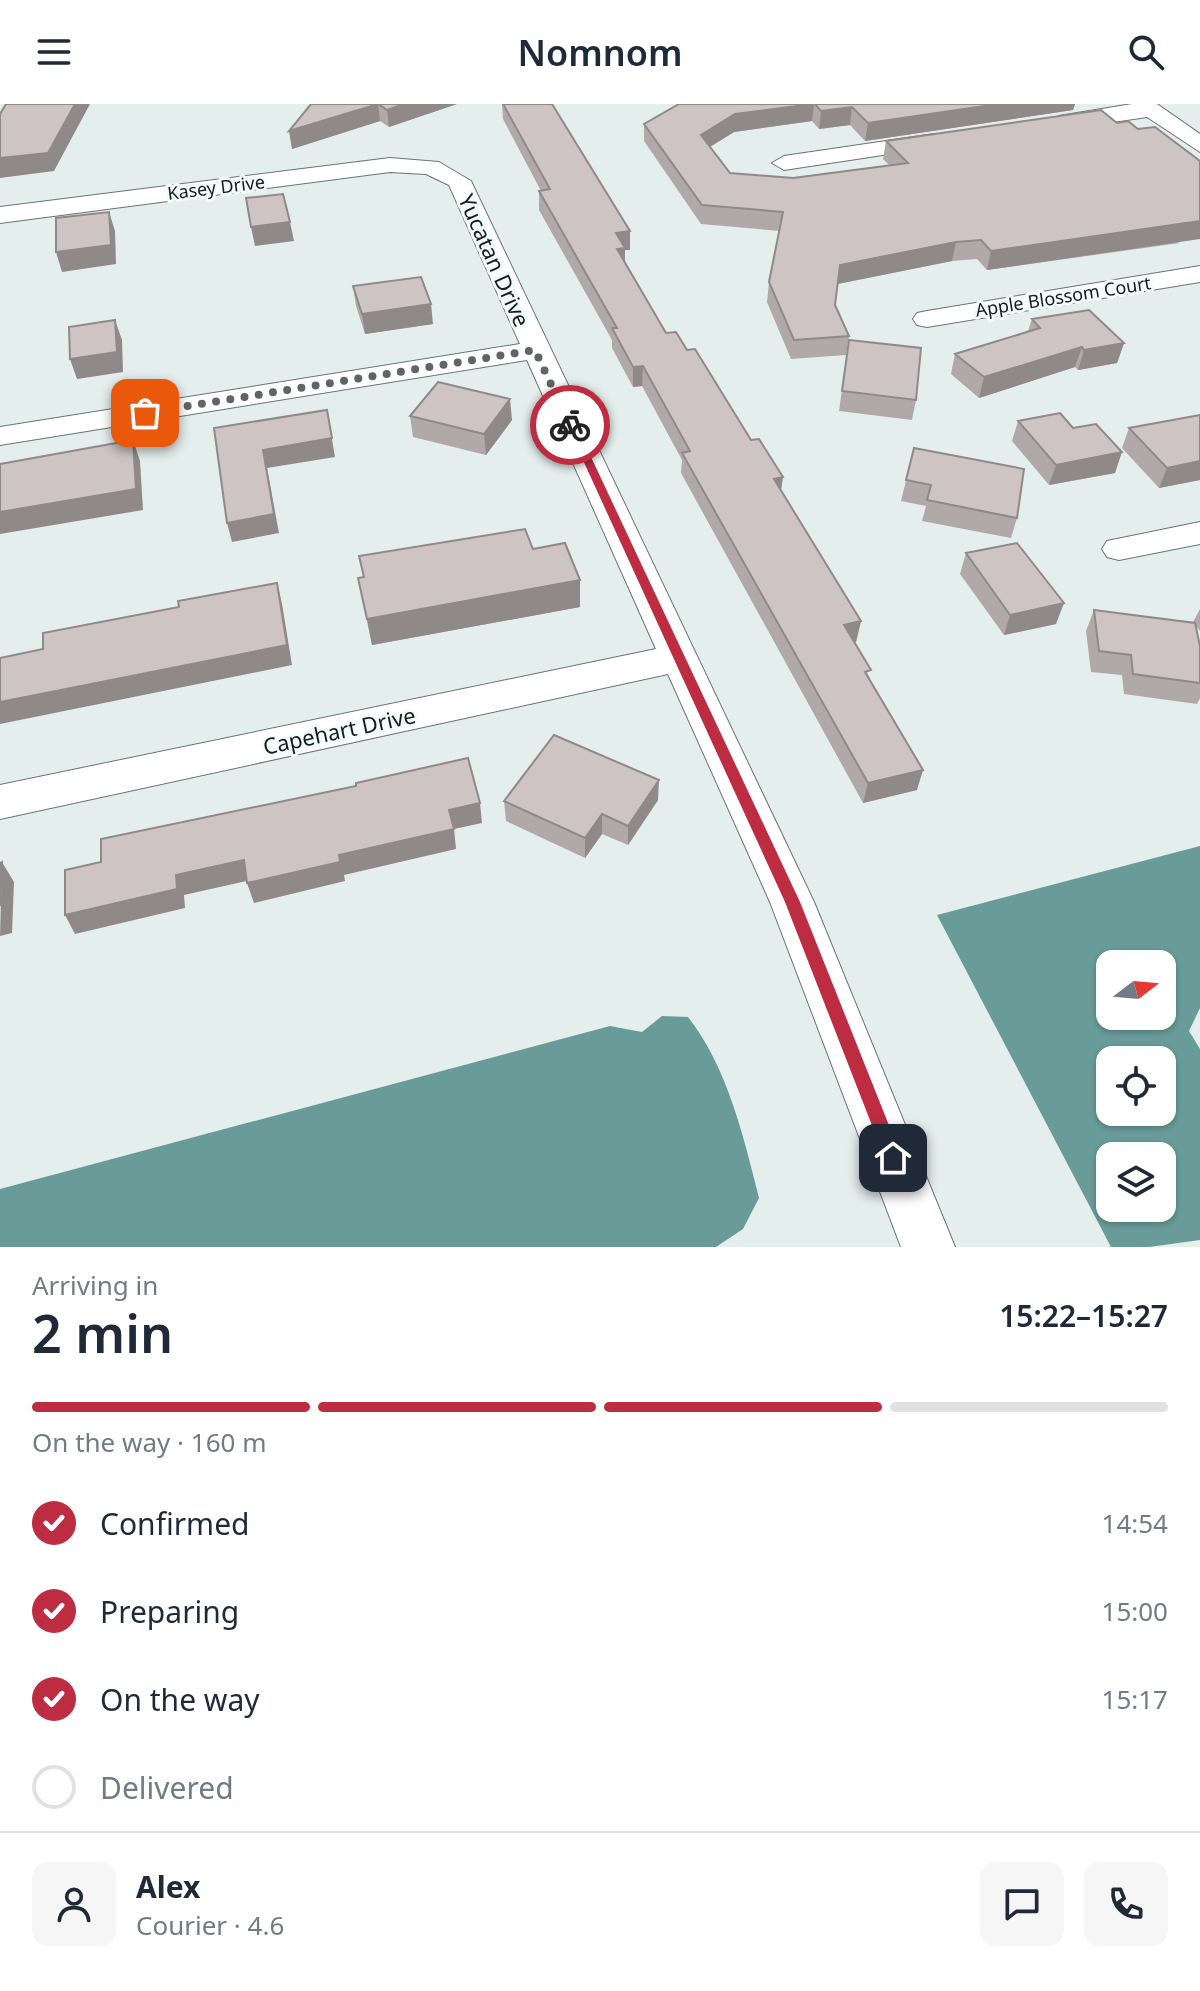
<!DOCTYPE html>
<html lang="en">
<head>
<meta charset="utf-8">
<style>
  body { margin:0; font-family:"Noto Sans",sans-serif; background:#f6f6f7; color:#1f2937; height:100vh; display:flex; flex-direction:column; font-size:30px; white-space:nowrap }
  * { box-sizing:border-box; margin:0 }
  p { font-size:26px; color:#747a83 }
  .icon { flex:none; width:44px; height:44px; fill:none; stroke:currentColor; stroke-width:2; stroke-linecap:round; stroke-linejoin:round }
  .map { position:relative; height:1143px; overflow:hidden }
  .drawer { display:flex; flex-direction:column; background:#fff; flex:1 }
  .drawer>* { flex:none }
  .needle { width:52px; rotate:74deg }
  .buttons { position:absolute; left:1096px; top:846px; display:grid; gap:16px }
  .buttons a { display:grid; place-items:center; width:80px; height:80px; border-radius:16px; background:#fff; box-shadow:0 2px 6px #0004; font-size:40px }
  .pin { position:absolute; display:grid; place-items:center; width:68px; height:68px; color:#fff; margin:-34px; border-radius:16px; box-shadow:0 4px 12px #0006 }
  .courier { position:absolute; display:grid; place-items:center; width:80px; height:80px; margin:-40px; border:6px solid #bd2c41; border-radius:50%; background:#fff; color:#222; box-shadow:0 2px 10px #0007 }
  .overview em { font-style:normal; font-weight:600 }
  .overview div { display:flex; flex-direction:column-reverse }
  .overview { display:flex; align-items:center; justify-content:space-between; height:136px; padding:0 32px }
  h1 { font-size:52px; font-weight:600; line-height:60px }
  .bar { display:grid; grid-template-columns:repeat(4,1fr); gap:12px 8px; align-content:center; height:96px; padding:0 32px }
  .bar i { height:10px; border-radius:6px; background:#e0e1e3 }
  .bar .current { background:#bd2c41 }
  .bar p { grid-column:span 4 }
  .line { display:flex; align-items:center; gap:20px; padding:0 32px; border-top:2px solid #e0e1e3 }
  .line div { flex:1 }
  .round { display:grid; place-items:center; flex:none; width:84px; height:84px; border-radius:16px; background:#f6f6f7 }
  ol { padding:0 32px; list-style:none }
  li { display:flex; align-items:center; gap:24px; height:88px }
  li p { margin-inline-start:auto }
  li .icon { padding:8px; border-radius:50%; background:#bd2c41; color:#fff; stroke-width:4 }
  li:last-child { color:#747a83 }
  li i { width:44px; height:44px; border:4px solid #e0e1e3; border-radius:50% }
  header { display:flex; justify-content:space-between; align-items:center; height:104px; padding:0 32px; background:#fff; font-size:36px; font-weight:600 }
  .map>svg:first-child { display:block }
  .water { fill:#699c99; fill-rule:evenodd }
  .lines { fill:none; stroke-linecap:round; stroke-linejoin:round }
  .minor-casing { stroke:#6a7372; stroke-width:2 }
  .minor { fill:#fff; fill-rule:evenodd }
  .wall { fill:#b1a9a9 }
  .shaded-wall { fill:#908989 }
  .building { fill:#cec4c4; stroke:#908989; stroke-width:2 }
  .route { fill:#bd2c41 }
  .done { stroke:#5f6564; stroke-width:8; stroke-dasharray:0 14.4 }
  .labels { text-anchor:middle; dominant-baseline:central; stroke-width:6; stroke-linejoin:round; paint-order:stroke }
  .far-street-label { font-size:18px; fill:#181b1b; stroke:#f1fcfb }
  .street-label { font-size:22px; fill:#181b1b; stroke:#f1fcfb }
</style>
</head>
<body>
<header><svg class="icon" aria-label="menu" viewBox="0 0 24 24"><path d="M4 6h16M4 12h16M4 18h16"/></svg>Nomnom<svg class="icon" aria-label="search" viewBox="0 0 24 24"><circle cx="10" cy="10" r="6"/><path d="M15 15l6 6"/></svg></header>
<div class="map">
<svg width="1200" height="1143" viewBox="0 0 1200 1143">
  <rect width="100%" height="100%" fill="#e4eeed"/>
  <path class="water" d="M 1200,742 L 1200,904 L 1189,927 L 1200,945 L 1200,1136 L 1149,1143 L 1111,1143 L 937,811 ZM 1162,860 L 1162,912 L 1110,912 L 1110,860 ZM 1162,956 L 1162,1008 L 1110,1008 L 1110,956 ZM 1162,1052 L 1162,1104 L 1110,1104 L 1110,1052 Z
    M 662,912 L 688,913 C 727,962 744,1034 759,1094 L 743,1125 L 716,1143 L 0,1143 L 0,1085 L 610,922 L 642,928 Z"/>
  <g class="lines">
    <defs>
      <path id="minor" d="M 1132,0 L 1157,0 L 1200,30 L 1200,48 L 1147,13 L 1059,26 L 1048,19 L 1059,12 Z
        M 934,30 L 946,37 L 942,42 L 784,66 L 772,59 L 784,52 Z
        M 390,54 L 439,58 L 471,77 L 814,798 L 955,1143 L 901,1143 L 770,798 L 668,570 L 0,715 L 0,681 L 656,545 L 527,256 L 0,341 L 0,323 L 520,240 L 449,81 L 426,70 L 390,68 L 0,119 L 0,103 Z
        M 1200,162 L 1200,178 L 927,223 L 917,221 L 913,215 L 917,209 L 927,207 Z
        M 1200,418 L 1200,440 L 1119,456 L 1107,453 L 1102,445 L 1107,437 Z"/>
    </defs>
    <use href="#minor" class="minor-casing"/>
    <use href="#minor" class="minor"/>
  </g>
  <path class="wall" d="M 311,0 L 457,0 L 389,23 L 380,17 L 292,45 Z
    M 502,0 L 552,0 L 630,146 L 625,146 L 625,159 L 666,229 L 687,246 L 781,386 L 861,517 L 856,538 L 854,538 L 917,686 L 863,699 L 681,369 L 682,356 L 642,282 L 633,283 L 612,244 L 612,236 L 539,106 L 539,87 L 541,87 L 503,15 Z
    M 679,0 L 1075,0 L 1073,6 L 865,37 L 850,21 L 819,25 L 812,17 L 734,28 L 710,43 L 730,69 L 793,74 L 889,61 L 883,55 L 886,37 L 1180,139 L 987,166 L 977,155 L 952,157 L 838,180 L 835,201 L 849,232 L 846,251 L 791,255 L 767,198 L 769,178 L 780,127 L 701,120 L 644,37 L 644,20 Z
    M 353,182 L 433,220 L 365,230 L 356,202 Z
    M 1032,215 L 1124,239 L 1117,259 L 1078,266 L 1075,263 L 979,294 L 951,270 L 955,250 L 1028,227 Z
    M 849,236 L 916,296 L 912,316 L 839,307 Z
    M 1200,311 L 1200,376 L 1159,384 L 1122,344 L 1129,324 Z
    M 410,312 L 512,316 L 486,351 L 413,333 Z
    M 1018,317 L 1073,324 L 1115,369 L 1049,381 L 1012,337 Z
    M 914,344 L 1017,414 L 1011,434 L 922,417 L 926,402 L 901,397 Z
    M 533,445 L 580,503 L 372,541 L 358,474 L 363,473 L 359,452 Z
    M 966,449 L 1056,520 L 1004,531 L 960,470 Z
    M 1200,505 L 1200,527 L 1196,522 L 1200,579 L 1200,594 L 1197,600 L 1124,590 L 1122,571 L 1091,568 L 1086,527 L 1094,506 L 1193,518 Z
    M 658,696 L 628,741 L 602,730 L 585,754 L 506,717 L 504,697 Z"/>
  <path class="shaded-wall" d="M 75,0 L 90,0 L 54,67 L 0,74 L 0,54 Z
    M 378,0 L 380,17 L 292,45 L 289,27 Z
    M 404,0 L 457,0 L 389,23 L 387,6 Z
    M 814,0 L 812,17 L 734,28 L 700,49 L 701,31 L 735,10 Z
    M 998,0 L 1075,0 L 1073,6 L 865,37 L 868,19 Z
    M 852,3 L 850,21 L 819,25 L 821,7 Z
    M 109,108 L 115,127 L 116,160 L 62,168 L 56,148 Z
    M 1200,117 L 1200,135 L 987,166 L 991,147 Z
    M 290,118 L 294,137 L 255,142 L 251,123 Z
    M 630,127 L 630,146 L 625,146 L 625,163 L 617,164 L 616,129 Z
    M 956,138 L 952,157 L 837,180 L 840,161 Z
    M 431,200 L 433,220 L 365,230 L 362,210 Z
    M 115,216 L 122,236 L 123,268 L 77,275 L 70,255 Z
    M 1124,239 L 1117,259 L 1078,266 L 1084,246 Z
    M 1082,243 L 1075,263 L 979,294 L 984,273 Z
    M 643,262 L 642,282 L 633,283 L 633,263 Z
    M 510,295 L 512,316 L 486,351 L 484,330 Z
    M 327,306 L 335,353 L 267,364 L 279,429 L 232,438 L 227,419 L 263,346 Z
    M 133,336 L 140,357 L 143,406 L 0,430 L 0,408 Z
    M 1122,348 L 1115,369 L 1049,381 L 1056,361 Z
    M 1200,357 L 1200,376 L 1159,384 L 1167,364 Z
    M 783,373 L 780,394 L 774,375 Z
    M 580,476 L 580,503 L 372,541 L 367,515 Z
    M 277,479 L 282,500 L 292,561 L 0,620 L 0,598 Z
    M 1064,499 L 1056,520 L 1004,531 L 1010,511 Z
    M 861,517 L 856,538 L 840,541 L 844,521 Z
    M 923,666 L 917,686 L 863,699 L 868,679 Z
    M 659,676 L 658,696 L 628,741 L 628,722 Z
    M 480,699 L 482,719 L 454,725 L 456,745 L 344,771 L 345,777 L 254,799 L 247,779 L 339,751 L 449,706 Z
    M 602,710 L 602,730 L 585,754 L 585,734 Z
    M 244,756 L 251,776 L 184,791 L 185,804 L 75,830 L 65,811 L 176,771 Z
    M 2,758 L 14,778 L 12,829 L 0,832 Z"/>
  <path class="building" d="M 6,0 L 75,0 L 48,49 L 0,54 L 0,10 Z
    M 311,0 L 404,0 L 387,6 L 378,0 L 289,27 Z
    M 503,0 L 552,0 L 630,127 L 616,129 L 625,144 L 617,145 L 666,229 L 676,228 L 687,246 L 695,245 L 751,336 L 759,335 L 783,373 L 774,375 L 861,517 L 844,521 L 871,566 L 865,568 L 923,666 L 868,679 L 682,349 L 690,347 L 643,262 L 633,263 L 612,224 L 617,224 L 539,87 L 550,85 Z
    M 679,0 L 813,0 L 735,10 L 701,31 L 730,69 L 793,74 L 908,59 L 886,37 L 1101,6 L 1117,19 L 1128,17 L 1138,25 L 1155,23 L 1200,57 L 1200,117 L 991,147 L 981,136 L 956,138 L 840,161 L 835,201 L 849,232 L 794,236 L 769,178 L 783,108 L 702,101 L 644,20 Z
    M 815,0 L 998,0 L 868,19 L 852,3 L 821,7 Z
    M 283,90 L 290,118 L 251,123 L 246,94 Z
    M 109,108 L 111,141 L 56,148 L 56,114 Z
    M 421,173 L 431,200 L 362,210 L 353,182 Z
    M 1089,206 L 1124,239 L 1084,246 L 1082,243 L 984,273 L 955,250 L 1040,224 L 1032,215 Z
    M 115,216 L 117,248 L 70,255 L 69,223 Z
    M 849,236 L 921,244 L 916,296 L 842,287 Z
    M 438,278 L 510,295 L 484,330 L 410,312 Z
    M 327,306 L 332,334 L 263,346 L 274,410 L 227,419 L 214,324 Z
    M 1060,309 L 1073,324 L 1096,320 L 1122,348 L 1056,361 L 1018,317 Z
    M 1200,311 L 1200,357 L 1167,364 L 1129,324 Z
    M 133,336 L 136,385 L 0,408 L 0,360 Z
    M 914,344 L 1024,365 L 1017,414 L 927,396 L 931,381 L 906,376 Z
    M 525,425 L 533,445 L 565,439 L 580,476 L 367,515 L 358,474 L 364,473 L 359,452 Z
    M 1017,439 L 1064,499 L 1010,511 L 966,449 Z
    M 277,479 L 287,541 L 0,598 L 0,554 L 43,545 L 43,529 L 179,503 L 178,497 Z
    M 1094,506 L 1195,519 L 1200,542 L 1200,579 L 1133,570 L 1131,551 L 1099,547 Z
    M 554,631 L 659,676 L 628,722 L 602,710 L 585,734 L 504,697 Z
    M 468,654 L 480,699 L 449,706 L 454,725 L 339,751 L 340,758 L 247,779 L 244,756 L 176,771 L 177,785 L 65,811 L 65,766 L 101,758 L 101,735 L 356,682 L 356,679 Z
    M 2,758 L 0,802 L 0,759 Z"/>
  <path class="route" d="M 566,319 L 576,321 L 800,798 L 902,1054 L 900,1060 L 887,1060 L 785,798 Z"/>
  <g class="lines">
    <path class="done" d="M 145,309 L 535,246 L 570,321"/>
  </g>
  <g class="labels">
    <g class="far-street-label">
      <text transform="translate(216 83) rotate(-7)">Kasey Drive</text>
      <text transform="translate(1063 192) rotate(-9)">Apple Blossom Court</text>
    </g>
    <g class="street-label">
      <text transform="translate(495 156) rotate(66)">Yucatan Drive</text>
      <text transform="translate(339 626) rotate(-12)">Capehart Drive</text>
    </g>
  </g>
</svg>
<div class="buttons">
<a><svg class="needle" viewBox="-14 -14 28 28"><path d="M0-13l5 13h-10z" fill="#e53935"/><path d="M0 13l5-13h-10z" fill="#747a83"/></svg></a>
<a><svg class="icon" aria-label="locate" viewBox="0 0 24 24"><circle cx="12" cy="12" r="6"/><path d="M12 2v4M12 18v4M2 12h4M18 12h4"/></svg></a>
<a><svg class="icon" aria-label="layers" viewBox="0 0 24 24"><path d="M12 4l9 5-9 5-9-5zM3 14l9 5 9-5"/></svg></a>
</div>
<div class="pin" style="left:145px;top:309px;background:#ea580c"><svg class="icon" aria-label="bag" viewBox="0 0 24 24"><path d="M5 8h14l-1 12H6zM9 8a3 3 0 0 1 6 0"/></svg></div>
<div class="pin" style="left:893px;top:1054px;background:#1f2937"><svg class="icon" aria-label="home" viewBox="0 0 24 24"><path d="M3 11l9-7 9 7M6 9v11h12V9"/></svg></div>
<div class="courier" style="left:570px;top:321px"><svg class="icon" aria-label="bike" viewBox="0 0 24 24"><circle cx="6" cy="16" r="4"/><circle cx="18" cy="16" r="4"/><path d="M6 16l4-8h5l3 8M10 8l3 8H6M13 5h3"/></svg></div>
</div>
<section class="drawer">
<div class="overview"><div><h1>2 min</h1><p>Arriving in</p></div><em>15:22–15:27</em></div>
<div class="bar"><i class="current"></i><i class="current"></i><i class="current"></i><i></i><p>On the way · 160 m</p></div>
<ol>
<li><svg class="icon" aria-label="check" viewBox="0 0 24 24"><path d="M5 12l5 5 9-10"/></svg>Confirmed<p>14:54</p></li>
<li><svg class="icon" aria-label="check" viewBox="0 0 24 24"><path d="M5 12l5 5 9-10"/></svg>Preparing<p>15:00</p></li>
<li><svg class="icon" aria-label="check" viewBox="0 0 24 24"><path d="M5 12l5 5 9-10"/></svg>On the way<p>15:17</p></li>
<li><i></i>Delivered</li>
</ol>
<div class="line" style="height:144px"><a class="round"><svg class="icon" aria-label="person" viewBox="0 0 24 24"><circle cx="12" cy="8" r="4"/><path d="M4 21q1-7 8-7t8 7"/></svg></a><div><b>Alex</b><p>Courier · 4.6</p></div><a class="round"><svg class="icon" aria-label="chat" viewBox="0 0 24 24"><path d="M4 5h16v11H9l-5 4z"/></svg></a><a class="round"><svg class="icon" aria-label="phone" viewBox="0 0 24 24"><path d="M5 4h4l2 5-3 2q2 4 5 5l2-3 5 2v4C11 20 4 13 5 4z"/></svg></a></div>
</section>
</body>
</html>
